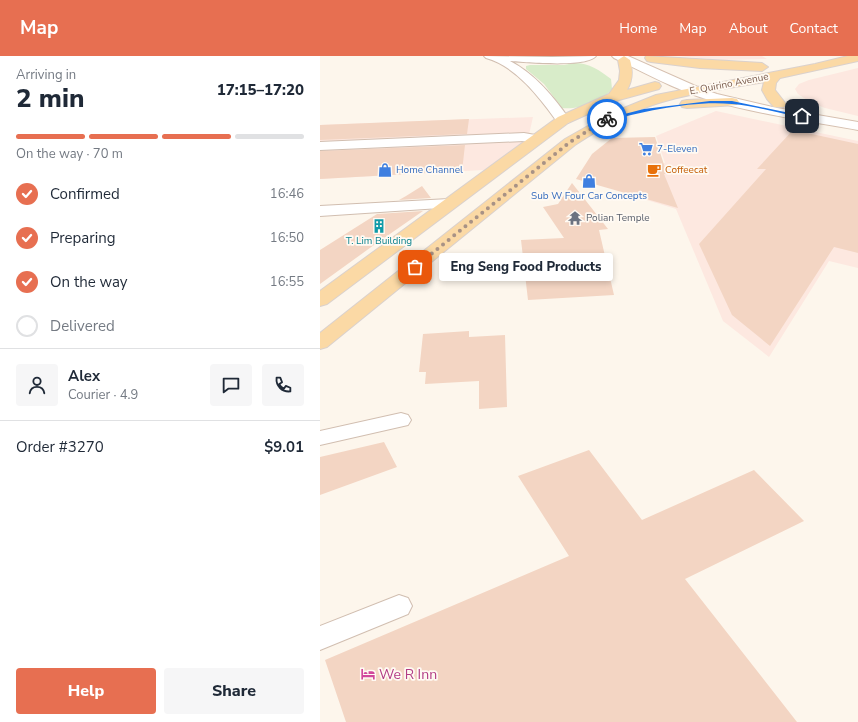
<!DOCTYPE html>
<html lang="en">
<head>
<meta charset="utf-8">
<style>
  body { margin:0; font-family:"Nunito Sans",sans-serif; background:#f6f6f7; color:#1f2937; height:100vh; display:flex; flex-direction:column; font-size:15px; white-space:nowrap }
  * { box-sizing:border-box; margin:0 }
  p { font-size:13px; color:#747a83 }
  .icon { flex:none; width:22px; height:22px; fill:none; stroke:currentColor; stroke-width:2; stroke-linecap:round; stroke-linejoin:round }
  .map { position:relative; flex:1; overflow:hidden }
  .side { display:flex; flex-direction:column; background:#fff; width:320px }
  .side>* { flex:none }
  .pin { position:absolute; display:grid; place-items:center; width:34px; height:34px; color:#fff; margin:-17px; border-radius:8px; box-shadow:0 2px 6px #0006 }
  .courier { position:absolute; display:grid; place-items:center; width:40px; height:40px; margin:-20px; border:3px solid #1a73e8; border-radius:50%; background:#fff; color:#222; box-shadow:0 1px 5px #0007 }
  .bubble { position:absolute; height:28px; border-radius:4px; background:#fff; box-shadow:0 2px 6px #0003; font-size:13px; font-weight:800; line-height:28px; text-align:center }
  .overview em { font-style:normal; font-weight:800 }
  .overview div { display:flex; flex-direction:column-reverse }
  .overview { display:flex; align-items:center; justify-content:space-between; height:68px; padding:0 16px }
  h1 { font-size:26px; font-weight:800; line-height:30px }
  .bar { display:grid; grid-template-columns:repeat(4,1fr); gap:6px 4px; align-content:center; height:48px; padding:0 16px }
  .bar i { height:5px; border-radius:3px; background:#e0e1e3 }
  .bar .on { background:#e76f51 }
  .bar p { grid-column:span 4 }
  .line { display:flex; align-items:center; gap:10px; padding:0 16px; border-top:1px solid #e0e1e3 }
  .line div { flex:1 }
  .round { display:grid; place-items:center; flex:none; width:42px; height:42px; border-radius:4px; background:#f6f6f7 }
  ol { padding:0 16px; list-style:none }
  li { display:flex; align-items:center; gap:12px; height:44px }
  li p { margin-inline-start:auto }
  li .icon { padding:4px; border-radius:50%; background:#e76f51; color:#fff; stroke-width:4 }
  li:last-child { color:#747a83 }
  li i { width:22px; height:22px; border:2px solid #e0e1e3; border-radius:50% }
  .button { display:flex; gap:8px; margin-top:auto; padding:8px 16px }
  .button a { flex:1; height:46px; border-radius:4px; background:#e76f51; color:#fff; font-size:16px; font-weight:800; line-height:46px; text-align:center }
  .button a+a { background:#f6f6f7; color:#1f2937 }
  header { display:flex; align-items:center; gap:24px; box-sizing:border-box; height:56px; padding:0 20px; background:#e76f51; color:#fff }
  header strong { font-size:19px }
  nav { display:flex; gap:22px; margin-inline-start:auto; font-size:14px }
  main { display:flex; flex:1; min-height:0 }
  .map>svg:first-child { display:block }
  .commercial { fill:#fde8e0 }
  .green { fill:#d8ecc9 }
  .building { fill:#f3d5c3 }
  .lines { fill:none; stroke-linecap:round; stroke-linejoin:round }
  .lane-casing { stroke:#d1beb0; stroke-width:2 }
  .street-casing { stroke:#d1beb0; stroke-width:2 }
  .secondary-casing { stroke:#d6c0b0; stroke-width:2 }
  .primary-casing { stroke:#dad1cd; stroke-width:2 }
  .lane { fill:#fff; fill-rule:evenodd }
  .street { fill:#fff; fill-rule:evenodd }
  .secondary { fill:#fff; fill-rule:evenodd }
  .primary { fill:#fbd9a5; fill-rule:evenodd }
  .route { fill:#1a73e8 }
  .done { stroke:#a89285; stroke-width:4; stroke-dasharray:0 7.2 }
  .labels { text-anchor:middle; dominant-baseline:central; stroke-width:3.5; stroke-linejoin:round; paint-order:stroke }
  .far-street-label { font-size:10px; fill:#7a5c4d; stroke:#fffaf3 }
  .far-shop-label { font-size:10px; fill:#366cbe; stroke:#fffaf3; text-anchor:start }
  .far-food-label { font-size:10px; fill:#c56008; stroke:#fffaf3; text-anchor:start }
  .far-worship-label { font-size:10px; fill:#5b616d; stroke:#fffaf3; text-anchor:start }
  .far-culture-label { font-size:10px; fill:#0d838f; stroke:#fffaf3 }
  .near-hotel-label { font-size:14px; fill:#b23c85; stroke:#fffaf3; text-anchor:start }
</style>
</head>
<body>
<header>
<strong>Map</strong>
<nav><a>Home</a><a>Map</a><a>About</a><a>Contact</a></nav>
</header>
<main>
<section class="side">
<div class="overview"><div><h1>2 min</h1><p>Arriving in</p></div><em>17:15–17:20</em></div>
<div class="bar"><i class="on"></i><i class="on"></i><i class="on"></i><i></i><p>On the way · 70 m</p></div>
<ol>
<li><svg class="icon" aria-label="check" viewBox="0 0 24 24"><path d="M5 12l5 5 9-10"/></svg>Confirmed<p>16:46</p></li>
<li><svg class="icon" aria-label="check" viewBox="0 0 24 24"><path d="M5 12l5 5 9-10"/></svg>Preparing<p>16:50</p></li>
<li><svg class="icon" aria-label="check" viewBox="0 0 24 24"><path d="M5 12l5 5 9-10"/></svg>On the way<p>16:55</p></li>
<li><i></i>Delivered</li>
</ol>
<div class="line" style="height:72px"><a class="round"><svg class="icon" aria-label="person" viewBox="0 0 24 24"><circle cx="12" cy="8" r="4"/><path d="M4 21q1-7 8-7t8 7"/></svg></a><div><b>Alex</b><p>Courier · 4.9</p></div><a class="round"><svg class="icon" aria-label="chat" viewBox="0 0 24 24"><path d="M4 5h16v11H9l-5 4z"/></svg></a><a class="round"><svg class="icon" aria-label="phone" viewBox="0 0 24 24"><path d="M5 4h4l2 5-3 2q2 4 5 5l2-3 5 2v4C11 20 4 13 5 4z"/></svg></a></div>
<div class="line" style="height:52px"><div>Order #3270</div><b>$9.01</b></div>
<div class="button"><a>Help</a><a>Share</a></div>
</section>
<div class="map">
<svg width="538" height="666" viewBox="0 0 538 666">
  <rect width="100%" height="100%" fill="#fdf6ec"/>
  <path class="commercial" d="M 358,0 L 442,0 L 447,3 L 403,4 Z
    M 538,12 L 538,60 L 505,52 L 490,46 L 478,38 L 475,33 L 479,28 L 489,24 Z
    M 396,55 L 538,85 L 538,212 L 509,205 L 449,301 L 403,265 L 356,153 L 304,137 L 294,109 L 345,107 L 336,80 Z
    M 213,61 L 208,83 L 164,114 L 0,123 L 0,69 Z"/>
  <path class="green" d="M 254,7 C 270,7 279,14 291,23 L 292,33 C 282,46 258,54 242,52 L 224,28 L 206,13 L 206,10 L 210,9 L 244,9 Z"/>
  <path class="building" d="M 149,63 L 147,78 L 0,84 L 0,69 Z
    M 473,74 L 538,88 L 538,197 L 514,191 L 450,290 L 412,259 L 379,188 L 446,113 L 437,113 Z
    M 335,81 L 347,118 L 344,118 L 358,152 L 256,123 L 272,98 L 292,82 Z
    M 145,89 L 142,115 L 0,123 L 0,95 Z
    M 252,127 L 288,173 L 279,174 L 294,239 L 208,244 L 201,184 L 244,182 L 223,151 L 238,148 Z
    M 102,130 L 111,142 L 79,144 L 86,140 Z
    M 103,155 L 54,189 L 0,228 L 0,194 L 57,158 Z
    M 149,275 L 149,281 L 185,279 L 187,351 L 159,353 L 159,325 L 105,328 L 106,316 L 99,316 L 103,278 Z
    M 64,386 L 77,411 L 0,439 L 0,401 Z
    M 269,394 L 322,464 L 434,414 L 484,465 L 365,523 L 477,666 L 26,666 L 5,604 L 249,500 L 198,420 Z"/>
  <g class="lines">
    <defs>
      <path id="lane" d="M 204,77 L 221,80 L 222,83 L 216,87 L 204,85 L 0,94 L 0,86 Z
        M 81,357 L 88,359 L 91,364 L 88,369 L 0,389 L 0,375 Z
        M 79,539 L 88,542 L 92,550 L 88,558 L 0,594 L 0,570 Z"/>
      <path id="street" d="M 164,0 L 232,1 L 276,0 C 267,12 205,6 190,5 C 215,18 234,41 250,64 L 248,67 L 238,67 C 220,42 196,10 166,2 Z
        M 129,143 L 135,145 L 137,148 L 135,151 L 0,160 L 0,150 Z"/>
      <path id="secondary" d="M 292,0 L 308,0 L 380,32 L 397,38 L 457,52 L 538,66 L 538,74 C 488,65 438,58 389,44 C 356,34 325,17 294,2 Z"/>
      <path id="primary" d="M 304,0 L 310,4 C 313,15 313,24 307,34 L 335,26 L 339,27 L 341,30 L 339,33 L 299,44 L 248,67 L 7,248 L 0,250 L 0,235 L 238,61 L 289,38 L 299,24 L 300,15 L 298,4 Z
        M 326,0 L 442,7 L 448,11 L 442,15 L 380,12 L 331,6 L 327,5 L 325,2 Z
        M 528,0 L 538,0 L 538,5 L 460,22 L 456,27 L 455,34 L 466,48 L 464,51 L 454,51 L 447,43 L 442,34 L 444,26 C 411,32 375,36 342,46 C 311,55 282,71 255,89 L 7,291 L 0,293 L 0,277 L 245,83 L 289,58 L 336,39 L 495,8 Z
        M 412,42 L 417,43 L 419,46 L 417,49 L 367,52 L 362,51 L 360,48 L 362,45 L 367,44 Z"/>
    </defs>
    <use href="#lane" class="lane-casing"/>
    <use href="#street" class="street-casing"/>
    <use href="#secondary" class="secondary-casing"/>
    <use href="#primary" class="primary-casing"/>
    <use href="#lane" class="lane"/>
    <use href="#street" class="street"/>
    <use href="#secondary" class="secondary"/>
    <use href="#primary" class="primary"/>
  </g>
  <path class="route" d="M 390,45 L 412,45 L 484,60 L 482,62 C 459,57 435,50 412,48 C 375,44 324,55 287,65 L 285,63 L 324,53 Z"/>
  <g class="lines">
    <path class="done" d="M 95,211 L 250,86 L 287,63"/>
  </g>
  <defs>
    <symbol id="supermarket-bare" viewBox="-9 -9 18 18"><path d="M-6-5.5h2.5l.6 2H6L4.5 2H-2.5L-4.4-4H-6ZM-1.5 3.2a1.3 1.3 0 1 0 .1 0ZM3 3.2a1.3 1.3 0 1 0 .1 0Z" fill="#3f7fe0" stroke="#fffaf3" stroke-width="2.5" paint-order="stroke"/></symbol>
    <symbol id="shop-bare" viewBox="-9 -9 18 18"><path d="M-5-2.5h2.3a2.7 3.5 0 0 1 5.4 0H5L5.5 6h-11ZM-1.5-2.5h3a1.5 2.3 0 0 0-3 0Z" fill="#3f7fe0" stroke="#fffaf3" stroke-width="2.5" paint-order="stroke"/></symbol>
    <symbol id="cafe-bare" viewBox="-9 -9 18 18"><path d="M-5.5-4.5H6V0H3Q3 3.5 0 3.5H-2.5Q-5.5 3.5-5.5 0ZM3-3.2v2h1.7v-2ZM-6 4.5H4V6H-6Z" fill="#e8710a" stroke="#fffaf3" stroke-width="2.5" paint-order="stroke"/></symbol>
    <symbol id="temple-bare" viewBox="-9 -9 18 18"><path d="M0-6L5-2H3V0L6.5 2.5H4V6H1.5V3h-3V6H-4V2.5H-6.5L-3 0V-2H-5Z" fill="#6b7280" stroke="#fffaf3" stroke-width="2.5" paint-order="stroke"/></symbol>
    <symbol id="building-bare" viewBox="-9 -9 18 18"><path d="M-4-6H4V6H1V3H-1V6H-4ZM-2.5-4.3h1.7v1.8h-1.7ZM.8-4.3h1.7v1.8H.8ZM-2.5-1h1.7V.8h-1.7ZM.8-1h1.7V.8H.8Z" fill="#0f9aa8" stroke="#fffaf3" stroke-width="2.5" paint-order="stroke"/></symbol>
    <symbol id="hotel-bare" viewBox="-9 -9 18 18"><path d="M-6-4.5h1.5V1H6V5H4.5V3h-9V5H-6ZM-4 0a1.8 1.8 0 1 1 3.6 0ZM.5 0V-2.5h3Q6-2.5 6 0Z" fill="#d1479c" stroke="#fffaf3" stroke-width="2.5" paint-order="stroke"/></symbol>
  </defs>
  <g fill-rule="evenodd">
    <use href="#supermarket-bare" x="316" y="83" width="20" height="20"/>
    <use href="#shop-bare" x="55" y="104" width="20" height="20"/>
    <use href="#cafe-bare" x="324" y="104" width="20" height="20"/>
    <use href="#shop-bare" x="259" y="115" width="20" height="20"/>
    <use href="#temple-bare" x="245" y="152" width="20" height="20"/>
    <use href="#building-bare" x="49" y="160" width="20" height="20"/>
    <use href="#hotel-bare" x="38" y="608" width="20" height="20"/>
  </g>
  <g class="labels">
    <g class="far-street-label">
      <text transform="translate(409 28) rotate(-11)">E. Quirino Avenue</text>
    </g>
    <g class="far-shop-label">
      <text x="337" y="93">7-Eleven</text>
      <text x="76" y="114">Home Channel</text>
      <text x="269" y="140" text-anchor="middle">Sub W Four Car Concepts</text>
    </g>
    <g class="far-food-label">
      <text x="345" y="114">Coffeecat</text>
    </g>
    <g class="far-worship-label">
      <text x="266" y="162">Polian Temple</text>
    </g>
    <g class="far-culture-label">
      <text x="59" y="185">T. Lim Building</text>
    </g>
    <g class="near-hotel-label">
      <text x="59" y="618">We R Inn</text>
    </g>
  </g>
</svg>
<div class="pin" style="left:95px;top:211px;background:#ea580c"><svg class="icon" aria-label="bag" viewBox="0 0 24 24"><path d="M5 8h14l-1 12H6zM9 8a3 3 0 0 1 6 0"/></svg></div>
<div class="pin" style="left:482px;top:60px;background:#1f2937"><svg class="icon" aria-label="home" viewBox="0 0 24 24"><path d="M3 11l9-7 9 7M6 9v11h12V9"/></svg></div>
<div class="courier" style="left:287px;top:63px"><svg class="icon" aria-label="bike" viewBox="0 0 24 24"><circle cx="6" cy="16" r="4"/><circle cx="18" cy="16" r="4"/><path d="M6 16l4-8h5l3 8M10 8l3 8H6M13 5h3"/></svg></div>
<div class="bubble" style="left:119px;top:197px;width:174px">Eng Seng Food Products</div>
</div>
</main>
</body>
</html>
